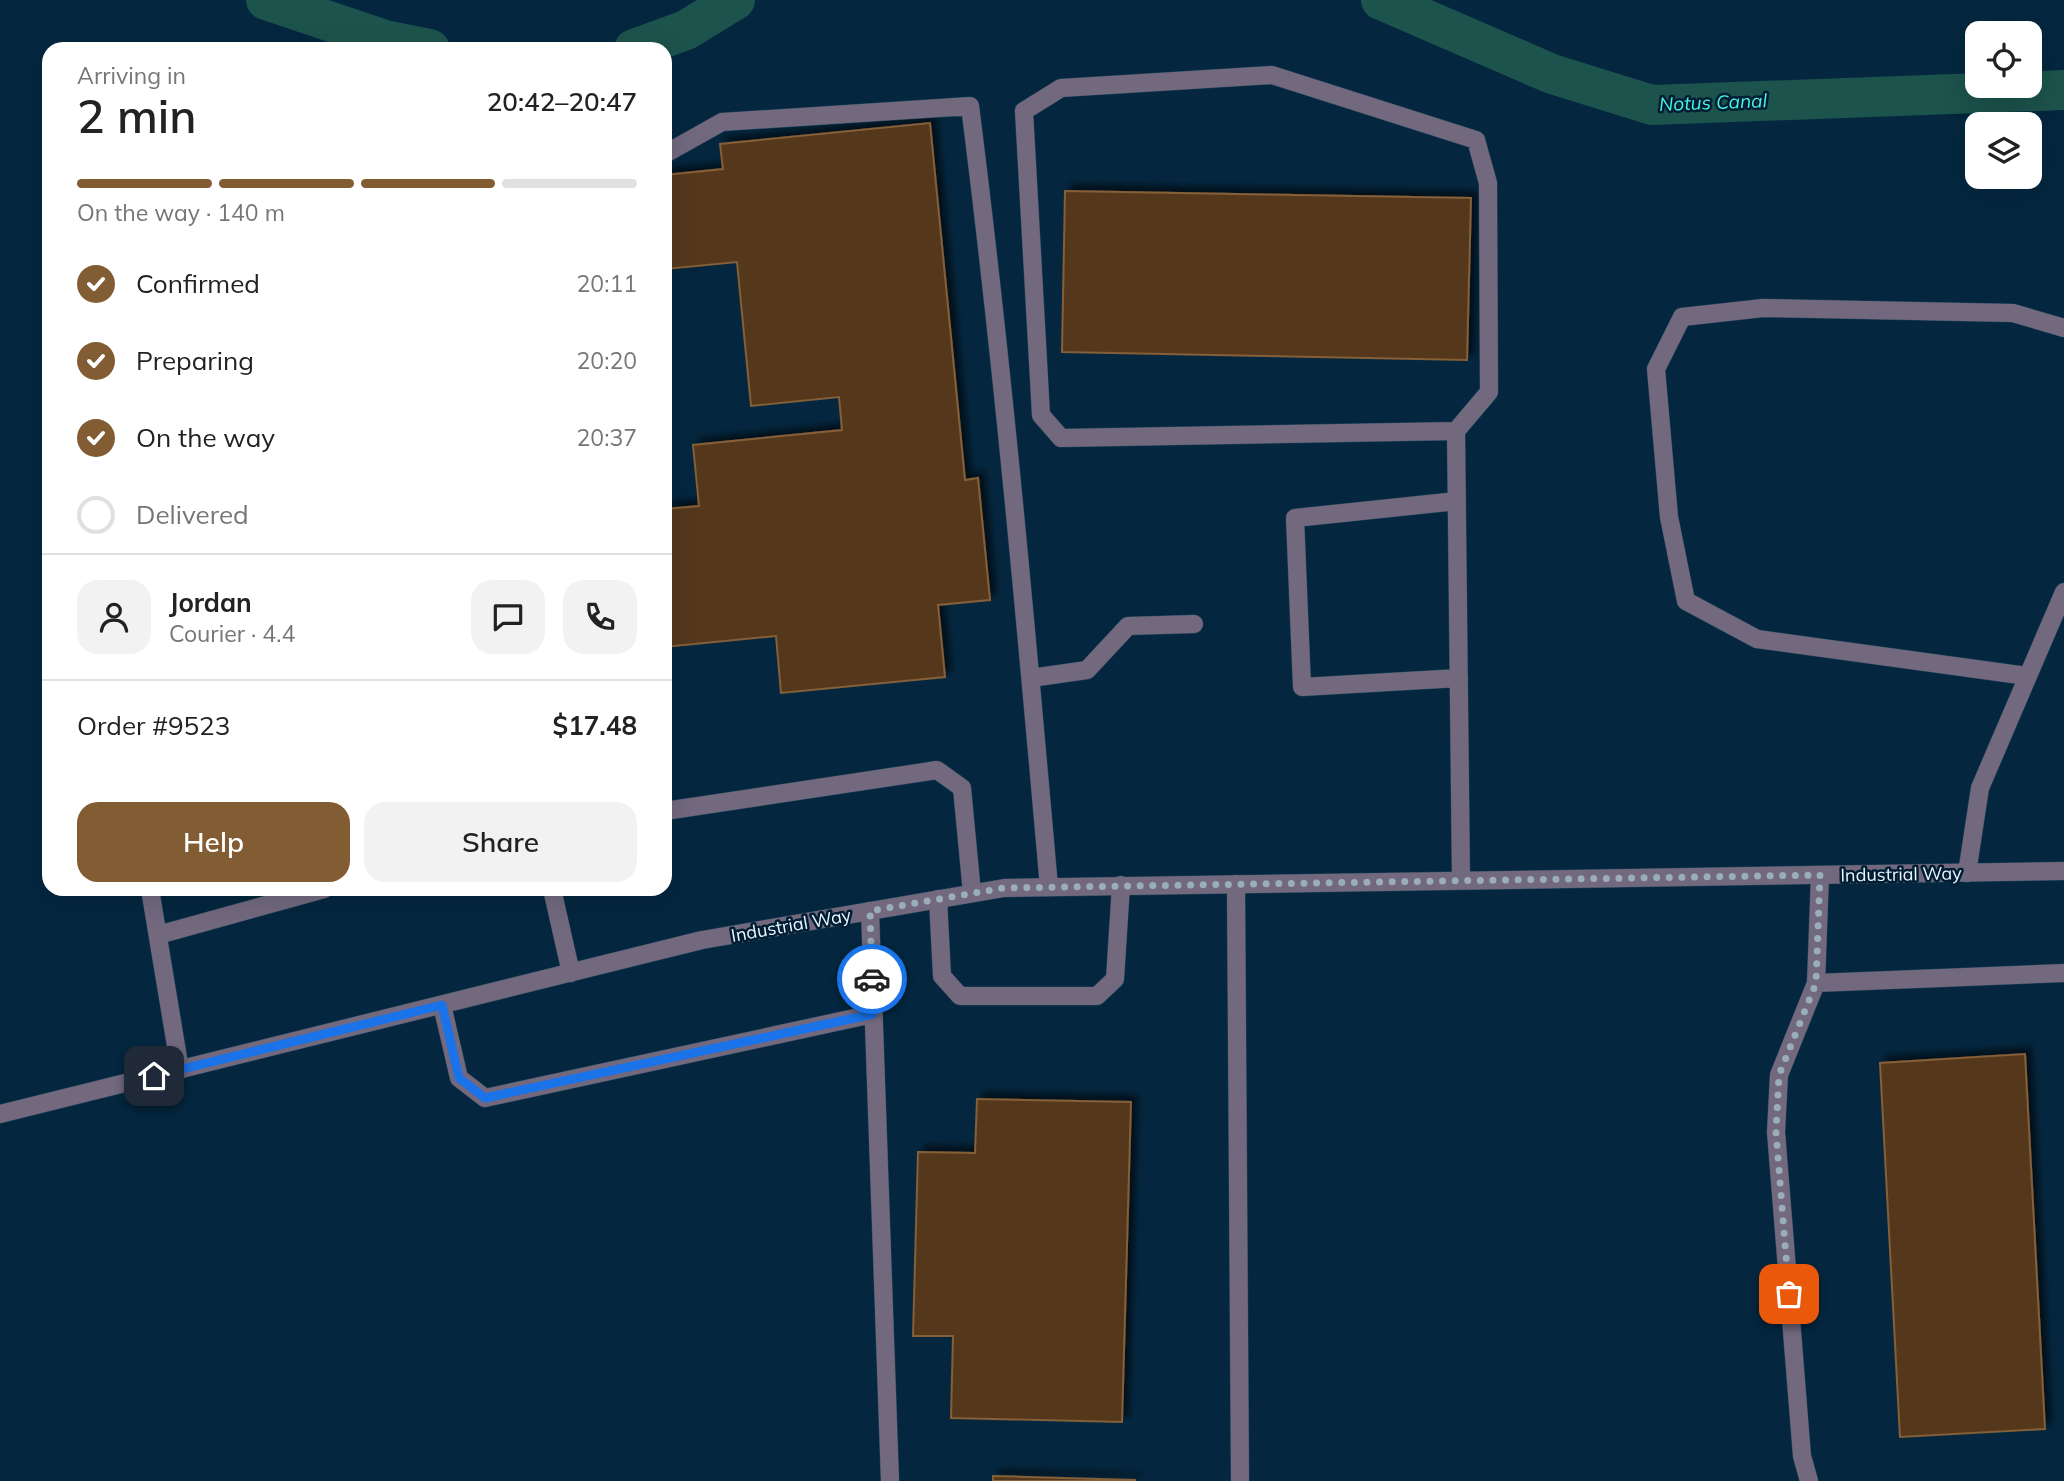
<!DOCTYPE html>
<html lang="en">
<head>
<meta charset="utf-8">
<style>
  body { margin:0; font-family:Mulish,sans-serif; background:#f2f2f2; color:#222; height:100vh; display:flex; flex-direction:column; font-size:26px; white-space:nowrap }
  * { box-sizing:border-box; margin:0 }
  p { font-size:23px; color:#767676 }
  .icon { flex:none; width:38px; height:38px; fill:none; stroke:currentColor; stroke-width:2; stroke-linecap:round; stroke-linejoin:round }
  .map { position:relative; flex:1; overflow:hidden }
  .panel { position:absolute; left:42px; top:42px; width:630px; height:854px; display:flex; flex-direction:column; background:#fff; border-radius:21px; box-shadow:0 7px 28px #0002 }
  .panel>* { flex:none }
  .buttons { position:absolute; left:1965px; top:21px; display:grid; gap:14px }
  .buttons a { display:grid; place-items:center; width:77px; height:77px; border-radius:14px; background:#fff; box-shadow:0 7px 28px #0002; font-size:35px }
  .pin { position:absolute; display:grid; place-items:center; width:60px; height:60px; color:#fff; margin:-30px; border-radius:14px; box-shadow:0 4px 10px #0006 }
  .courier { position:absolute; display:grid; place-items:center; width:70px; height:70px; margin:-35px; border:5px solid #1a73e8; border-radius:50%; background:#fff; color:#222; box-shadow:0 2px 9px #0007 }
  .head em { font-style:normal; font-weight:600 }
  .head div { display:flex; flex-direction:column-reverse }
  .head { display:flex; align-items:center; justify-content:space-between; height:119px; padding:0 35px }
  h1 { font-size:46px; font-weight:600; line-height:52px }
  .bar { display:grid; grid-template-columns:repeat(4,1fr); gap:10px 7px; align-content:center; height:84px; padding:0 35px }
  .bar i { height:9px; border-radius:5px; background:#e0e0e0 }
  .bar .current { background:#825c33 }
  .bar p { grid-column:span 4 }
  .line { display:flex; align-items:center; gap:18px; padding:0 35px; border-top:2px solid #e0e0e0 }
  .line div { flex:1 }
  .round { display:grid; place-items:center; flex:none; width:74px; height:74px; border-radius:21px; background:#f2f2f2 }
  ol { padding:0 35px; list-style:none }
  li { display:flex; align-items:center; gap:21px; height:77px }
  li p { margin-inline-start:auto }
  li .icon { padding:7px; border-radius:50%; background:#825c33; color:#fff; stroke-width:4 }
  li:last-child { color:#767676 }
  li i { width:38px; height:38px; border:4px solid #e0e0e0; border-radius:50% }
  .action { display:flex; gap:14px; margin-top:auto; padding:14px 35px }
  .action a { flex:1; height:80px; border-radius:21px; background:#825c33; color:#fff; font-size:28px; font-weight:600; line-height:80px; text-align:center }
  .action a+a { background:#f2f2f2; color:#222 }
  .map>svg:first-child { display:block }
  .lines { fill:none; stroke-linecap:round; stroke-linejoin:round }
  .canal { stroke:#1c534c; stroke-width:40 }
  .building { fill:#55391d; stroke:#855e38; stroke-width:2; filter:url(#shadow) }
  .service-casing { stroke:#24445a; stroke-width:19 }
  .minor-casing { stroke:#24445a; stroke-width:19 }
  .service { stroke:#72697e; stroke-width:18 }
  .minor { stroke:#72697e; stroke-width:18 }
  .done { stroke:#9aadba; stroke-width:7; stroke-dasharray:0 12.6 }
  .route { stroke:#1a73e8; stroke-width:9 }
  .labels { text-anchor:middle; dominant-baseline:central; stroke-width:5; stroke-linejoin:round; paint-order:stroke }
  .street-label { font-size:18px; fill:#ebf5fd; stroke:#001d34 }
  .water-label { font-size:19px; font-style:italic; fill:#47f4e0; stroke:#001d34 }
</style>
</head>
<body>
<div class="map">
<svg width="2064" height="1481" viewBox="0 0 2064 1481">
  <defs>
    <filter id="shadow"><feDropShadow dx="6" dy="-6" stdDeviation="3.5" flood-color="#0009"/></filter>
  </defs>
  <rect width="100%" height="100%" fill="#04273f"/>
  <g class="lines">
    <path class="canal" d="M 266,0 L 385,40 L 430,49
      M 1381,0 L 1552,74 L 1652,105 L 2064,90
      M 634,49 L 686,30 L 735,0"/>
  </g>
  <path class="building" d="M 930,123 L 965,480 L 978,478 L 990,600 L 938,605 L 945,677 L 781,693 L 776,636 L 665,647 L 665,509 L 699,506 L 693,445 L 842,430 L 839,397 L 751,406 L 737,262 L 666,269 L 665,175 L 723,169 L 720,144 Z
    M 1065,191 L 1471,198 L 1467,360 L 1062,352 Z
    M 2025,1054 L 2045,1429 L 1900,1437 L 1880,1063 Z
    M 977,1099 L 1131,1102 L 1122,1422 L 951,1418 L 953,1336 L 913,1336 L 918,1152 L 975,1153 Z
    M 993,1476 L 1135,1480 L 1135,1481 L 993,1481 Z"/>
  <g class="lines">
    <defs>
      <path id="service" d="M 665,154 L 722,122 L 970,106 C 1003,366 1026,626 1049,887
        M 1456,431 L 1489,392 L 1488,183 L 1476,140 L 1272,75 L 1061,88 L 1024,111 L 1041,415 L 1061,438 L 1456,431 L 1461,880
        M 1457,501 L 1295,518 L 1302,687 L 1459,678
        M 2027,676 L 1757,639 L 1686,601 L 1669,517 L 1656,369 L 1682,317 L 1763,308 L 2013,313 L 2064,328
        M 1031,678 L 1087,670 L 1128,626 L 1194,624
        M 665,811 L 937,770 L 962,788 L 972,893
        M 1967,873 L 1980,788 L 2064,592
        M 1236,884 L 1240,1481
        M 150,889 L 180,1070
        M 552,889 L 571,973
        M 938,899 L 942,976 L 960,996 L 1097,996 L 1115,979 L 1121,885
        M 870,911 L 890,1481
        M 158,935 L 324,889
        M 1816,983 L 2064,973
        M 442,1005 L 459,1078 L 485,1098 L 873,1014
        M 1809,1481 L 1802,1456 L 1776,1132 L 1779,1075 L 1816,983 L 1820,875"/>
      <path id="minor" d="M 0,1114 L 702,940 L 1004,888 L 2064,871"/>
    </defs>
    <use href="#service" class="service-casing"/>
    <use href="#minor" class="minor-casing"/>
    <use href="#service" class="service"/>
    <use href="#minor" class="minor"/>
  </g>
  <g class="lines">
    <path class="done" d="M 872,979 L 870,911 L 1003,888 L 1820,875 L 1816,983 L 1779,1075 L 1776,1132 L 1789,1294"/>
    <path class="route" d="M 154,1076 L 442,1005 L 459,1078 L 485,1098 L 873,1014 L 872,979"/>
  </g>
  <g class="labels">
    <g class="street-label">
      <text transform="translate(1901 874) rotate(-1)">Industrial Way</text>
      <text transform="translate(791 925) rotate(-10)">Industrial Way</text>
    </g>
    <g class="water-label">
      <text transform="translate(1713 102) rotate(-2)">Notus Canal</text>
    </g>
  </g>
</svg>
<div class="buttons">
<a><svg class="icon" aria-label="locate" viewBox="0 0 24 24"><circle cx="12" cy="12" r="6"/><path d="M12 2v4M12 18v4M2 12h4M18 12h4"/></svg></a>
<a><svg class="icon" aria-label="layers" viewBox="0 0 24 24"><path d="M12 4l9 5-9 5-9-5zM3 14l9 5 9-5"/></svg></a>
</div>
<div class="pin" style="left:1789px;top:1294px;background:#ea580c"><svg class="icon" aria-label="bag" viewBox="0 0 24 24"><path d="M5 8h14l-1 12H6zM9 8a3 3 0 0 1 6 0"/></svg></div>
<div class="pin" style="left:154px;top:1076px;background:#1f2937"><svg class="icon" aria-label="home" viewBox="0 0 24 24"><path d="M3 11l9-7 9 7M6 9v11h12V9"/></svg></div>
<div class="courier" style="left:872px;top:979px"><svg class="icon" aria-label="car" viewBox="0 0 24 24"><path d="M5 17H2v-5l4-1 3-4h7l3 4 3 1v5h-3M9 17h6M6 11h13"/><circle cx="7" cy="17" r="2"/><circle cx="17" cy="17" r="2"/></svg></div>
<section class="panel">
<div class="head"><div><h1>2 min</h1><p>Arriving in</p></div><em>20:42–20:47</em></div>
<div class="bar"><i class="current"></i><i class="current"></i><i class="current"></i><i></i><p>On the way · 140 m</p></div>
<ol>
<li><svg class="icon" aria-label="check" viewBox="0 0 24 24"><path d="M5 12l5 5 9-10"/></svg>Confirmed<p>20:11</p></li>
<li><svg class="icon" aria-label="check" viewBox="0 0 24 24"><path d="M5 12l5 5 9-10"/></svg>Preparing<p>20:20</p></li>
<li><svg class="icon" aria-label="check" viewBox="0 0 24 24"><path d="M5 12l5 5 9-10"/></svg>On the way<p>20:37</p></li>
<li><i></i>Delivered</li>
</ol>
<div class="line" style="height:126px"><a class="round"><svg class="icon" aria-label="person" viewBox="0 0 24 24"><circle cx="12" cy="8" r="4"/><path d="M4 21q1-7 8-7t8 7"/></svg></a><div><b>Jordan</b><p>Courier · 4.4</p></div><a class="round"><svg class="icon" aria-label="chat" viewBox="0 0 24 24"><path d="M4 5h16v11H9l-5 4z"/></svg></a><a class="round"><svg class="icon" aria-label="phone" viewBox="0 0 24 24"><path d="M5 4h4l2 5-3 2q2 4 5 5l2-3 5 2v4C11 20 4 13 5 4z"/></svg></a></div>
<div class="line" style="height:91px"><div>Order #9523</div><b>$17.48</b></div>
<div class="action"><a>Help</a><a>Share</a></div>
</section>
</div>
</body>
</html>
